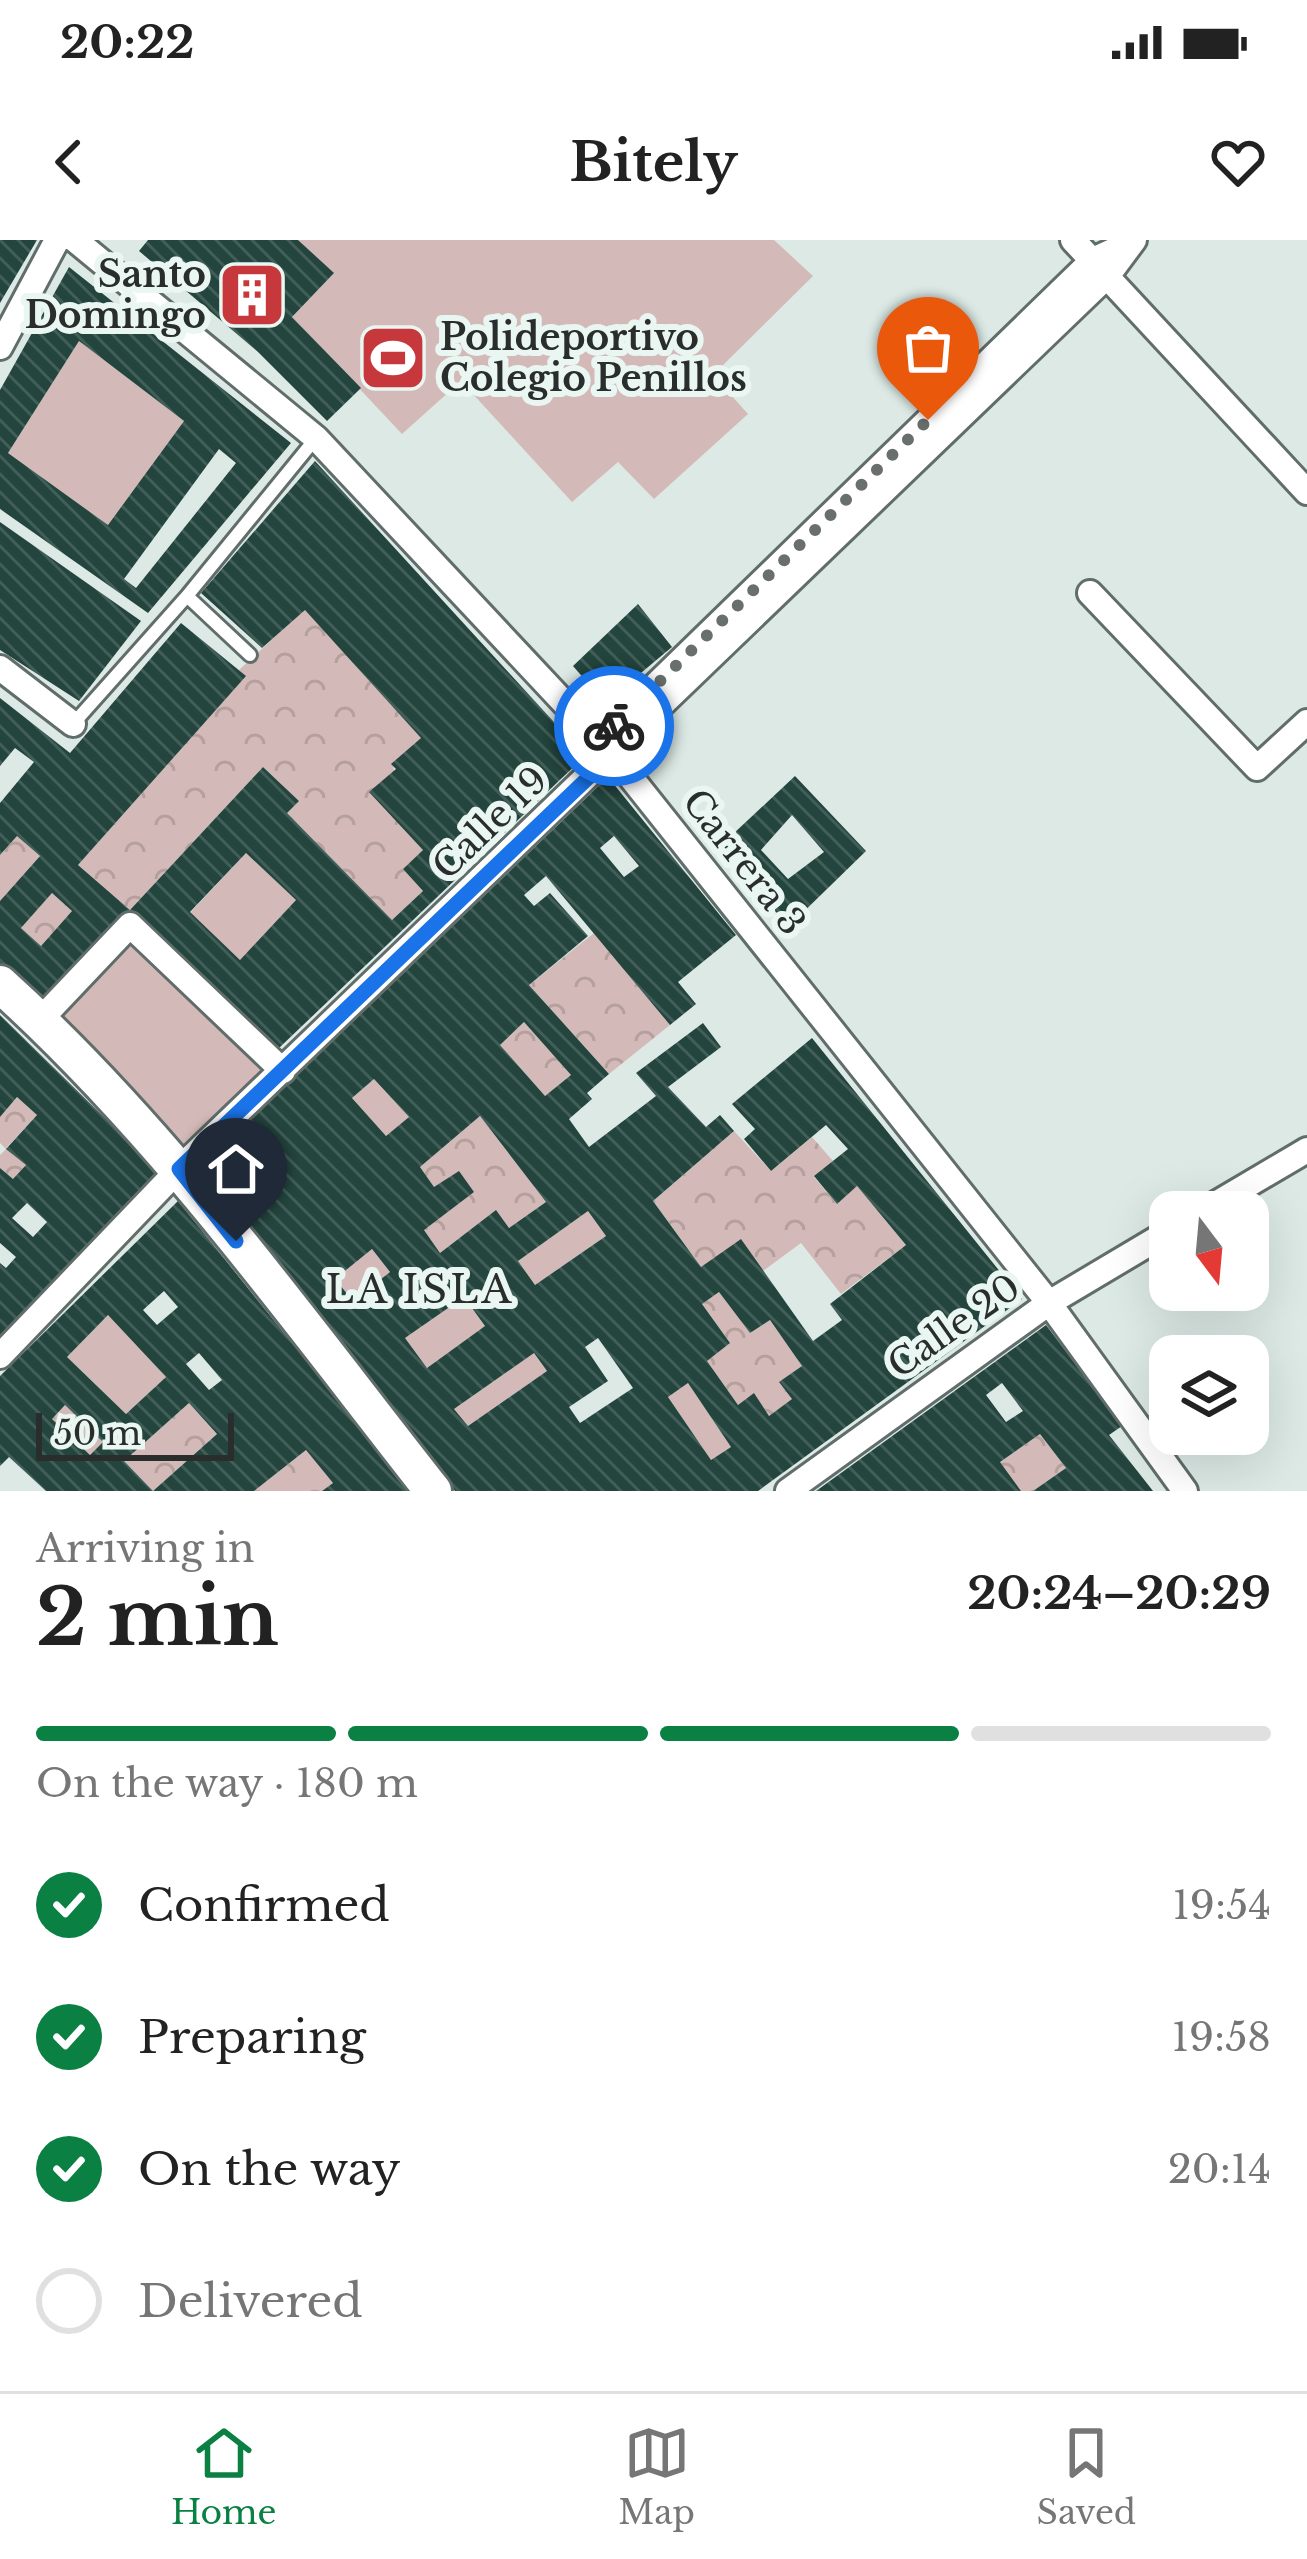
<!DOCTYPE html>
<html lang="en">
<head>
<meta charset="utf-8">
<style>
  body { margin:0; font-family:"Libre Baskerville",serif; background:#f6f6f6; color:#222; height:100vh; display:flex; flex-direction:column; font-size:45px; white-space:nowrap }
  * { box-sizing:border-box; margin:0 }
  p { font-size:39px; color:#767676 }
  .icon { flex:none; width:66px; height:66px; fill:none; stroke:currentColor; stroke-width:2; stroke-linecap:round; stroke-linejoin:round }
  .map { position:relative; height:1251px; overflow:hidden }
  .sheet { display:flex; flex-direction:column; background:#fff; flex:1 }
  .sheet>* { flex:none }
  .needle { width:78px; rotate:164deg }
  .fabs { position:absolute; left:1149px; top:951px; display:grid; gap:24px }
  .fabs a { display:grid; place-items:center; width:120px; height:120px; border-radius:24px; background:#fff; box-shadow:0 12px 48px #0002; font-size:60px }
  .scale { position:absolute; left:36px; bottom:30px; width:198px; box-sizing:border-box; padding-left:12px; border:6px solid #292e2d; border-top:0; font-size:33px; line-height:42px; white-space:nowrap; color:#292e2d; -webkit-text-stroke:9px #e9f6f2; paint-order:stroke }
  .pin { position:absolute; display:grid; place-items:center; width:102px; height:102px; color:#fff; margin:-123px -51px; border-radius:50% 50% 50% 0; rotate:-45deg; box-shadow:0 0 12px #0007 }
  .pin .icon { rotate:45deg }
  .courier { position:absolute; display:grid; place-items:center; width:120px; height:120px; margin:-60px; border:9px solid #1a73e8; border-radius:50%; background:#fff; color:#222; box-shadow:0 3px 15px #0007 }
  .headline em { font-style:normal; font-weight:800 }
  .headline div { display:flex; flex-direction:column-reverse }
  .headline { display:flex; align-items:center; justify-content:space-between; height:204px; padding:0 36px }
  h1 { font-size:78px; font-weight:800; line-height:90px }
  .bar { display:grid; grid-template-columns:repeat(4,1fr); gap:18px 12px; align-content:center; height:144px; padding:0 36px }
  .bar i { height:15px; border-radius:9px; background:#e0e0e0 }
  .bar .current { background:#0b8043 }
  .bar p { grid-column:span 4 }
  ol { padding:0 36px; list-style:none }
  li { display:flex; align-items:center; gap:36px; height:132px }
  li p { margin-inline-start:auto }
  li .icon { padding:12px; border-radius:50%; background:#0b8043; color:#fff; stroke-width:4 }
  li:last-child { color:#767676 }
  li i { width:66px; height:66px; border:6px solid #e0e0e0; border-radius:50% }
  .status { display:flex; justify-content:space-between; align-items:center; height:84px; padding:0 60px; background:#fff; direction:ltr }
  .status svg { height:33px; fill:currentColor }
  header { display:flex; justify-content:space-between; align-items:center; height:156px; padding:0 36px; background:#fff; font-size:54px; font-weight:800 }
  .menu { display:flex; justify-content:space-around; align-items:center; height:168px; border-top:3px solid #e0e0e0; background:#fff; font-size:33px; color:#767676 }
  .menu a { display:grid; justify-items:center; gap:6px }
  .menu .current { color:#0b8043 }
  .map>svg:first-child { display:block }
  .forest { fill:url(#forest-crowns) }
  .green { fill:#d3bab8 }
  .building { fill:url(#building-back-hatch); fill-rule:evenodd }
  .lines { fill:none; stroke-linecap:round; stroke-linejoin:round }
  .lane-casing { stroke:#616d6a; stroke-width:18 }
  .street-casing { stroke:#616d6a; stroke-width:30 }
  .secondary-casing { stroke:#616d6a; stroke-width:42 }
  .lane { stroke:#fff; stroke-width:12 }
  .street { stroke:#fff; stroke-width:24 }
  .secondary { stroke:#fff; stroke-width:36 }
  .done { stroke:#686f6d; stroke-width:12; stroke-dasharray:0 21.6 }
  .route { stroke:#1a73e8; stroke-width:15 }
  .labels { text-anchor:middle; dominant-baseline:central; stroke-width:12; stroke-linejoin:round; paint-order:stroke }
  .poi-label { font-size:36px; font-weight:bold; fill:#292e2d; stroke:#e9f6f2; text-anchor:end }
  .street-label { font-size:36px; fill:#292e2d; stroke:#e9f6f2 }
  .neighbourhood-label { font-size:39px; letter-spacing:3px; fill:#292e2d; stroke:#e9f6f2 }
</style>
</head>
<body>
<div class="status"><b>20:22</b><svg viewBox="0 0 49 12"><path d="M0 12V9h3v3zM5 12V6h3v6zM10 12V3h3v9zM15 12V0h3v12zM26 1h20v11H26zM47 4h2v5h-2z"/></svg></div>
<header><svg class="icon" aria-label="back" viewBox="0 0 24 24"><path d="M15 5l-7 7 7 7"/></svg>Bitely<svg class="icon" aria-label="heart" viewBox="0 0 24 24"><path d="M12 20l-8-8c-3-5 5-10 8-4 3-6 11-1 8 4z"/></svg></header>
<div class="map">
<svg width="1307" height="1251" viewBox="0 0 1307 1251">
  <defs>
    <pattern id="forest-crowns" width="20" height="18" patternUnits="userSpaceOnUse" patternTransform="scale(3)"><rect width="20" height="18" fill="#d3bab8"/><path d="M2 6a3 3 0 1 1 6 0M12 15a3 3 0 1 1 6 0" fill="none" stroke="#b5a09e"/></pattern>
    <pattern id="building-back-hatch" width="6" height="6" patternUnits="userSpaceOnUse" patternTransform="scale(3)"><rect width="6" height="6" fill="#23453e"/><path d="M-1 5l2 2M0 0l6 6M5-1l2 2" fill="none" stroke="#425e58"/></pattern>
  </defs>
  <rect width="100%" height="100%" fill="#dce9e5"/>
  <path class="forest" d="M 305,369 L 421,498 L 392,524 L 423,610 L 403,629 L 423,651 L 392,680 L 287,573 L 299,561 L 263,527 L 130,670 L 78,625 L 245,436 L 239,430 Z
    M 17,596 L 40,616 L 0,661 L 0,615 Z
    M 52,653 L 72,671 L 41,706 L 21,688 Z
    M 594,693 L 670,785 L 609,834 L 529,745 Z
    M 524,782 L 571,835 L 545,856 L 500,805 Z
    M 17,857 L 37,875 L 6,908 L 26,925 L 13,939 L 0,928 L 0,915 L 6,909 L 0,903 L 0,877 Z
    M 480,876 L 546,962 L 509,988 L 495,971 L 440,1013 L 424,990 L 434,947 L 420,927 Z
    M 734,891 L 771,931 L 812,897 L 833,921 L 814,937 L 836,963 L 857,946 L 906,1005 L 841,1054 L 801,1003 L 763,1031 L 701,1027 L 653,961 Z
    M 719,1052 L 750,1093 L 770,1080 L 802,1126 L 780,1142 L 792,1159 L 769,1176 L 754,1154 L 738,1165 L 707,1121 L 730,1103 L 702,1064 Z
    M 189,1163 L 217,1194 L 153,1251 L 124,1221 Z
    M 65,1165 L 103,1202 L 90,1215 L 52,1179 Z
    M 1040,1194 L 1066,1228 L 1033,1251 L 1021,1251 L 1000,1222 Z
    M 306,1210 L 333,1243 L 322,1251 L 254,1251 Z"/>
  <path class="green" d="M 298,0 L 774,0 L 813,36 L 713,135 L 748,174 L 654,259 L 618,222 L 572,262 L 461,141 L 402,194 L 292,77 L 333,34 Z
    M 79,101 L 184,181 L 108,285 L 8,213 Z
    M 246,613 L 296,660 L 240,720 L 190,673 Z
    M 130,685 L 283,831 L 179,929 L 40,780 Z
    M 374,839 L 409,877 L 386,896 L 352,858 Z
    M 588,971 L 606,996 L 535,1045 L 518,1021 Z
    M 372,1009 L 390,1032 L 353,1061 L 335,1039 Z
    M 464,1057 L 485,1086 L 427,1128 L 405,1098 Z
    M 108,1075 L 166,1137 L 126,1174 L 67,1117 Z
    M 534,1113 L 547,1131 L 468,1186 L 454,1169 Z
    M 688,1143 L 731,1207 L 711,1220 L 668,1157 Z"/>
  <path class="building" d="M 0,0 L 37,0 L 0,63 Z
    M 148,0 L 298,0 L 334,33 L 292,77 L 361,148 L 327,181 L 258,112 L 139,11 Z
    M 69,27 L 291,203 L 148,373 L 0,269 L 0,150 ZM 79,101 L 184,181 L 108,285 L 8,213 ZM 219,209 L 236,223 L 136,348 L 124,339 Z
    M 315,221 L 585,516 L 279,808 L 130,670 L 263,527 L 299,561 L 287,573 L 392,680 L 423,651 L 403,629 L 423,610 L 369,552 L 396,529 L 391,524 L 421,498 L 305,370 L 262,408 L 201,353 ZM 246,613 L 296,660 L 240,720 L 190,672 Z
    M 0,282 L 141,381 L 79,461 L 0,410 Z
    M 638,364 L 672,407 L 605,463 L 573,426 Z
    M 181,383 L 246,436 L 78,625 L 130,670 L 41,765 L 0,727 L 0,661 L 40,616 L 17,596 L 0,615 L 0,563 L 34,522 L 15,508 L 0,526 L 0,458 L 70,513 ZM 52,653 L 72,671 L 41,706 L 21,688 Z
    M 795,536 L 866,611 L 789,686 L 717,609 ZM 792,575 L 824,612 L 788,639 L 761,610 Z
    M 608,537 L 736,695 L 678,742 L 696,764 L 670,785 L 546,636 L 524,655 L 534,666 L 550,653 L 588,696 L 529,745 L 609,834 L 587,853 L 592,859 L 569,879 L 589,907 L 656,856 L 636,833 L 703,783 L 721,807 L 668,847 L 706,887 L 720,875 L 734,891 L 653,961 L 701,1027 L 741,999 L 813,1101 L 842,1080 L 830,1064 L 906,1005 L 857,946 L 837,964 L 814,936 L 848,909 L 826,885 L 771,931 L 744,899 L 755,889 L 732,864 L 812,798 L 1022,1059 L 758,1251 L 455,1251 L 196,932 ZM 614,596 L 639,626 L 624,637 L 600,608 ZM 524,782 L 571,835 L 545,856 L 500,805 ZM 374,839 L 409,877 L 386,896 L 352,858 ZM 480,876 L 546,962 L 509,988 L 496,970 L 440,1013 L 424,990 L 474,952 L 459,931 L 434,947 L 420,927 ZM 588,971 L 606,996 L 535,1045 L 518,1021 ZM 372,1009 L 390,1032 L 353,1061 L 335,1039 ZM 719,1052 L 750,1093 L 770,1080 L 802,1126 L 779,1142 L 792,1159 L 769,1176 L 754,1153 L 738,1165 L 707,1121 L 730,1103 L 702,1064 ZM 464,1057 L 485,1086 L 427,1128 L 405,1098 ZM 598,1098 L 633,1148 L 580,1183 L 569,1167 L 608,1141 L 585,1107 ZM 534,1113 L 547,1131 L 468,1186 L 454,1169 ZM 688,1143 L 731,1207 L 711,1220 L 668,1157 Z
    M 0,775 L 159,931 L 0,1095 L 0,1023 L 6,1028 L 16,1017 L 0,1003 L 0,928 L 13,939 L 26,925 L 6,909 L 37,875 L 17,857 L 0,877 ZM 27,963 L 47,982 L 33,997 L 12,978 Z
    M 178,961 L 296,1108 L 409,1251 L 322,1251 L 333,1243 L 306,1210 L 254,1251 L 153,1251 L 217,1194 L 189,1163 L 124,1221 L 153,1251 L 46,1251 L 9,1217 L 0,1226 L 0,1136 ZM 164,1051 L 178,1067 L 157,1085 L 143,1070 ZM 108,1075 L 166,1137 L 126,1174 L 67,1117 ZM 199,1113 L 222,1140 L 209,1150 L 186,1124 ZM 65,1165 L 103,1202 L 90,1215 L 52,1179 Z
    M 1046,1085 L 1122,1186 L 1109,1195 L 1153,1251 L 1033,1251 L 1066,1228 L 1040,1194 L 1000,1222 L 1021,1251 L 816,1251 ZM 1002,1143 L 1023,1171 L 1006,1182 L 986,1155 Z"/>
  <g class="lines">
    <defs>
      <path id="lane" d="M 187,356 L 250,415
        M 73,484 L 187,356 L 316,198"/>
      <path id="street" d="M 75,0 L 316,198 L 613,515 L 1049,1063 L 1185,1251
        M 1073,0 L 1307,252
        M 0,107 L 57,0
        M 1090,353 L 1257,528 L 1307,482
        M 0,428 L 73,484
        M 599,500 L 1093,20 L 1130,3
        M 40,780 L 130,685 L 283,831
        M 1202,972 L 1307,910
        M 0,1116 L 179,929 L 1108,35 L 1134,0
        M 788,1251 L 1049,1063 L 1170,991"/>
      <path id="secondary" d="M 0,744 C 165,893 296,1077 433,1251"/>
    </defs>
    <use href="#lane" class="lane-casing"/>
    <use href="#street" class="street-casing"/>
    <use href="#secondary" class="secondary-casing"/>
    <use href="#lane" class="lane"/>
    <use href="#street" class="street"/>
    <use href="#secondary" class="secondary"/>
  </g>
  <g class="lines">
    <path class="done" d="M 614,486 L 928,180"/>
    <path class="route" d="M 236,1001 L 179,929 L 613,514 L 599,500 L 614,486"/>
  </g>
  <defs>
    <symbol id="building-square" viewBox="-11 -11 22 22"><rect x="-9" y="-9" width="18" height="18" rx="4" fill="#c7383d" stroke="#e9f6f2"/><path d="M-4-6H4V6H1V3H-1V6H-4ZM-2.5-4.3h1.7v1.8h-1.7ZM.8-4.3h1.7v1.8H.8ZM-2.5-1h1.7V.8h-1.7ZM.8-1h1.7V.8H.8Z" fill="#fff"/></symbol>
    <symbol id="stadium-square" viewBox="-11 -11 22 22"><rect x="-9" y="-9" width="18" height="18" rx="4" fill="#c7383d" stroke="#e9f6f2"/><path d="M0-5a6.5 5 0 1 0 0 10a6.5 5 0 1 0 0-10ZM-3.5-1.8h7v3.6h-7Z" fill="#fff"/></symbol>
  </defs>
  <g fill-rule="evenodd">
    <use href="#building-square" x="214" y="17" width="76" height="76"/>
    <use href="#stadium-square" x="355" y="80" width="76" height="76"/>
  </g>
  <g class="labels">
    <g class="poi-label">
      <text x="206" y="34">Santo<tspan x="206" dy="41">Domingo</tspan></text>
      <text x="440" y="97" text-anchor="start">Polideportivo<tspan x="440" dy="41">Colegio Penillos</tspan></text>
    </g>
    <g class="street-label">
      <text transform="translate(490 583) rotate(-44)">Calle 19</text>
      <text transform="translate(744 622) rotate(52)">Carrera 3</text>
      <text transform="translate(954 1086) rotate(-35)">Calle 20</text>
    </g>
    <g class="neighbourhood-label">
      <text x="420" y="1049">LA ISLA</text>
    </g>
  </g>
</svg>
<div class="fabs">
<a><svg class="needle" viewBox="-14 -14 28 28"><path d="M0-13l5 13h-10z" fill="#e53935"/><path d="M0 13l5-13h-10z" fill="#767676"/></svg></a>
<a><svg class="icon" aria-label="layers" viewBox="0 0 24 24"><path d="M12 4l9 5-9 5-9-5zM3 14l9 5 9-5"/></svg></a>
</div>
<div class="scale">50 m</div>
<div class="pin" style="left:928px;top:180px;background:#ea580c"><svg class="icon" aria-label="bag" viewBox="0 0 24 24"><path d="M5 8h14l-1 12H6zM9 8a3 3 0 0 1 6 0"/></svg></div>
<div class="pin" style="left:236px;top:1001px;background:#1f2937"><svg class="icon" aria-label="home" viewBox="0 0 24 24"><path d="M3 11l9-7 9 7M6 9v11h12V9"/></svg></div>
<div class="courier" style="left:614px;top:486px"><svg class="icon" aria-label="bike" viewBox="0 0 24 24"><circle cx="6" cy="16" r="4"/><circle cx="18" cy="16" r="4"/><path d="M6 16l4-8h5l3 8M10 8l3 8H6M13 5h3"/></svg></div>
</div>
<section class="sheet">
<div class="headline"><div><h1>2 min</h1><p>Arriving in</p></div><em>20:24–20:29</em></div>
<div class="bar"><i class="current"></i><i class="current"></i><i class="current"></i><i></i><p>On the way · 180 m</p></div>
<ol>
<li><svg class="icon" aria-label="check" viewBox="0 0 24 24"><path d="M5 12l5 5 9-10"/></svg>Confirmed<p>19:54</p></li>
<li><svg class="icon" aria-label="check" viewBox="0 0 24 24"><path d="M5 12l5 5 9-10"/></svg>Preparing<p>19:58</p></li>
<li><svg class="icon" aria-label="check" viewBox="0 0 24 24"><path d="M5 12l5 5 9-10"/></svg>On the way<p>20:14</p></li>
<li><i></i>Delivered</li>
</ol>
</section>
<nav class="menu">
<a class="current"><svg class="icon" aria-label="home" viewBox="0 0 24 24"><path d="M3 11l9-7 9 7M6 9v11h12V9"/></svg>Home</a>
<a><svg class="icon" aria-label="map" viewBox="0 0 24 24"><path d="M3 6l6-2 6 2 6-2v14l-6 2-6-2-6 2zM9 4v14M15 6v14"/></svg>Map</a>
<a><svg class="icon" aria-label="saved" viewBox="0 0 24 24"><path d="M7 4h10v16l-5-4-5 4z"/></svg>Saved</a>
</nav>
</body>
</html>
